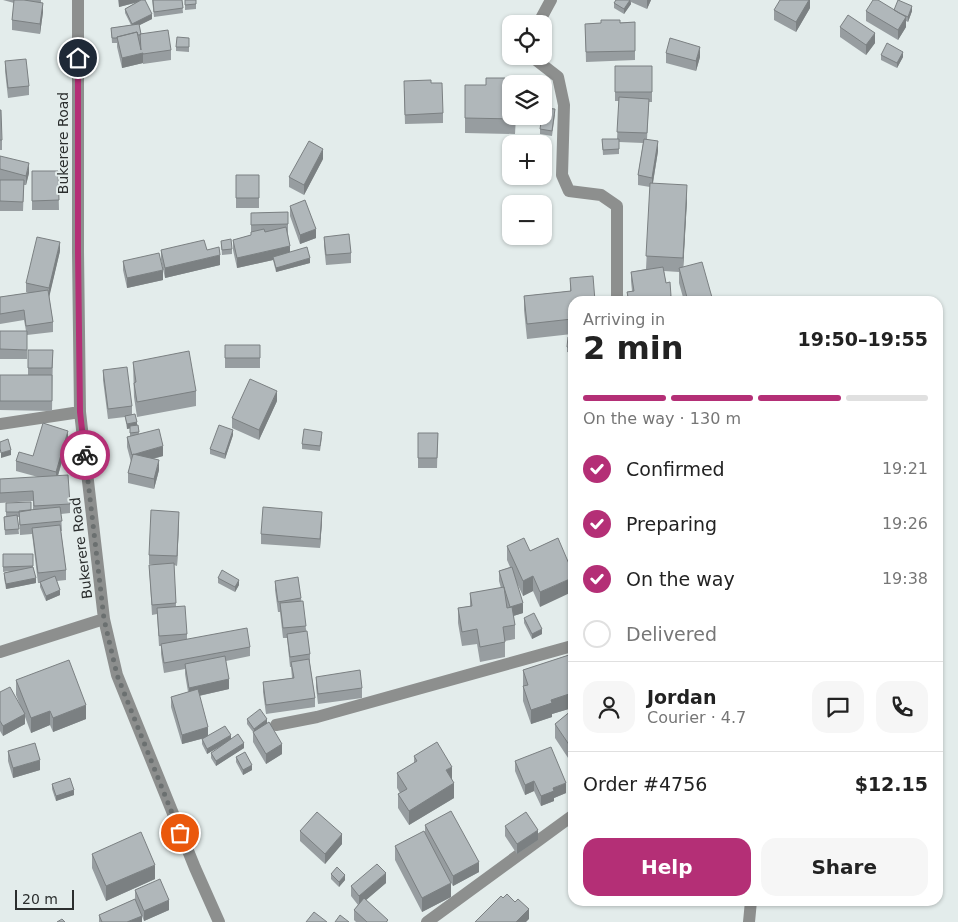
<!DOCTYPE html>
<html lang="en">
<head>
<meta charset="utf-8">
<style>
  body { margin:0; font-family:"DejaVu Sans",sans-serif; background:#f6f6f6; color:#222; height:100vh; display:flex; flex-direction:column; font-size:19px; white-space:nowrap }
  * { box-sizing:border-box; margin:0 }
  p { font-size:16px; color:#767676 }
  .icon { flex:none; width:28px; height:28px; fill:none; stroke:currentColor; stroke-width:2; stroke-linecap:round; stroke-linejoin:round }
  .map { position:relative; flex:1; overflow:hidden }
  .panel { position:absolute; left:568px; top:296px; width:375px; height:610px; display:flex; flex-direction:column; background:#fff; border-radius:15px; box-shadow:0 1px 4px #0004 }
  .panel>* { flex:none }
  .fabs { position:absolute; left:502px; top:15px; display:grid; gap:10px }
  .fabs a { display:grid; place-items:center; width:50px; height:50px; border-radius:10px; background:#fff; box-shadow:0 1px 4px #0004; font-size:25px }
  .scale { position:absolute; left:15px; bottom:12px; width:59px; box-sizing:border-box; padding-left:5px; border:2px solid #2b2e2e; border-top:0; font-size:14px; line-height:18px; white-space:nowrap; color:#2b2e2e; -webkit-text-stroke:4px #e3eceb; paint-order:stroke }
  .pin { position:absolute; display:grid; place-items:center; width:42px; height:42px; color:#fff; margin:-21px; border:2px solid #fff; border-radius:50%; box-shadow:0 1px 5px #0007 }
  .courier { position:absolute; display:grid; place-items:center; width:50px; height:50px; margin:-25px; border:4px solid #b42f76; border-radius:50%; background:#fff; color:#222; box-shadow:0 1px 6px #0007 }
  .overview em { font-style:normal; font-weight:600 }
  .overview div { display:flex; flex-direction:column-reverse }
  .overview { display:flex; align-items:center; justify-content:space-between; height:85px; padding:0 15px }
  h1 { font-size:32px; font-weight:600; line-height:38px }
  .bar { display:grid; grid-template-columns:repeat(4,1fr); gap:8px 5px; align-content:center; height:60px; padding:0 15px }
  .bar i { height:6px; border-radius:4px; background:#e0e0e0 }
  .bar .on { background:#b42f76 }
  .bar p { grid-column:span 4 }
  .line { display:flex; align-items:center; gap:12px; padding:0 15px; border-top:1px solid #e0e0e0 }
  .line div { flex:1 }
  .round { display:grid; place-items:center; flex:none; width:52px; height:52px; border-radius:15px; background:#f6f6f6 }
  ol { padding:0 15px; list-style:none }
  li { display:flex; align-items:center; gap:15px; height:55px }
  li p { margin-inline-start:auto }
  li .icon { padding:5px; border-radius:50%; background:#b42f76; color:#fff; stroke-width:4 }
  li:last-child { color:#767676 }
  li i { width:28px; height:28px; border:2px solid #e0e0e0; border-radius:50% }
  .button { display:flex; gap:10px; margin-top:auto; padding:10px 15px }
  .button a { flex:1; height:58px; border-radius:15px; background:#b42f76; color:#fff; font-size:20px; font-weight:600; line-height:58px; text-align:center }
  .button a+a { background:#f6f6f6; color:#222 }
  .map>svg:first-child { display:block }
  .lines { fill:none; stroke-linecap:round; stroke-linejoin:round }
  .minor { stroke:#8d8f8e; stroke-width:12 }
  .wall { fill:#979da0 }
  .shaded-wall { fill:#7b8082 }
  .building { fill:#b0b7ba; stroke:#7b8082 }
  .done { stroke:#6b7070; stroke-width:5; stroke-dasharray:0 9 }
  .route { stroke:#b42f76; stroke-width:6 }
  .labels { text-anchor:middle; dominant-baseline:central; stroke-width:4; stroke-linejoin:round; paint-order:stroke }
  .street-label { font-size:14px; fill:#2b2e2e; stroke:#e3eceb }
</style>
</head>
<body>
<div class="map">
<svg width="958" height="922" viewBox="0 0 958 922">
  <rect width="100%" height="100%" fill="#e3eceb"/>
  <g class="lines">
    <path class="minor" d="M 78,0 L 78,252 L 80,412 L 104,619 L 117,675 L 195,868 L 219,922
      M 538,24 L 551,0
      M 531,56 L 558,77 L 564,105 L 562,175 L 569,191 L 601,195 L 617,206 L 617,301
      M 0,424 L 80,412
      M 0,652 L 104,619
      M 276,725 L 317,717 L 572,646
      M 427,922 L 572,816
      M 749,922 L 751,901"/>
  </g>
  <path class="wall" d="M 3,0 L 41,0 L 41,2 L 43,12 L 40,34 L 12,30 L 12,20 L 14,3 Z
    M 118,0 L 145,0 L 152,19 L 139,25 L 141,34 L 171,50 L 171,60 L 143,64 L 143,63 L 122,68 L 117,47 L 117,43 L 112,43 L 111,28 L 131,25 L 125,13 L 125,9 L 135,3 L 119,7 Z
    M 152,0 L 182,0 L 183,13 L 154,17 Z
    M 185,0 L 196,0 L 196,9 L 185,10 Z
    M 616,0 L 651,0 L 647,9 L 631,2 L 631,4 L 624,14 L 614,8 L 614,3 Z
    M 810,0 L 810,8 L 796,32 L 774,20 L 774,10 Z
    M 894,10 L 912,11 L 908,22 L 906,21 L 906,27 L 898,40 L 866,21 L 866,11 Z
    M 635,22 L 635,60 L 586,62 L 585,24 Z
    M 840,27 L 875,43 L 866,55 L 840,37 Z
    M 189,43 L 189,52 L 176,51 L 176,47 Z
    M 666,53 L 700,57 L 696,71 L 666,63 Z
    M 881,55 L 903,57 L 897,68 L 881,60 Z
    M 5,61 L 29,86 L 29,95 L 8,98 L 5,71 Z
    M 615,66 L 652,66 L 652,102 L 649,102 L 647,139 L 658,151 L 653,183 L 687,200 L 683,267 L 713,301 L 684,301 L 679,283 L 679,272 L 664,271 L 666,283 L 671,296 L 671,301 L 627,301 L 627,292 L 632,291 L 631,281 L 631,272 L 646,269 L 650,187 L 638,185 L 638,175 L 643,143 L 619,142 L 619,154 L 603,155 L 602,139 L 617,139 L 619,101 L 615,101 Z
    M 505,82 L 516,116 L 515,134 L 465,133 L 465,85 L 486,85 Z
    M 431,83 L 443,113 L 443,123 L 405,124 L 404,91 Z
    M 0,110 L 2,140 L 2,150 L 0,150 Z
    M 555,114 L 552,136 L 540,134 L 540,129 Z
    M 0,156 L 29,173 L 26,185 L 24,185 L 23,211 L 0,211 Z
    M 323,159 L 304,195 L 289,187 L 289,177 Z
    M 32,171 L 58,171 L 59,210 L 32,210 Z
    M 236,175 L 259,175 L 259,208 L 236,208 Z
    M 290,206 L 316,238 L 300,244 L 290,216 Z
    M 288,212 L 288,234 L 290,252 L 310,263 L 276,272 L 273,260 L 237,268 L 233,250 L 233,240 L 251,235 L 251,213 Z
    M 324,237 L 351,253 L 351,263 L 326,265 L 324,246 Z
    M 221,241 L 232,249 L 232,254 L 222,255 Z
    M 161,250 L 220,265 L 165,278 L 161,260 Z
    M 60,251 L 49,296 L 53,322 L 53,332 L 27,335 L 27,359 L 0,359 L 0,331 L 26,331 L 24,320 L 0,324 L 0,297 L 28,293 L 26,292 L 26,283 Z
    M 123,261 L 163,280 L 127,288 L 123,270 Z
    M 570,278 L 572,301 L 572,334 L 527,339 L 524,310 L 524,296 L 570,291 Z
    M 572,337 L 572,353 L 567,352 L 567,347 Z
    M 225,345 L 260,345 L 260,368 L 225,368 Z
    M 28,350 L 53,350 L 52,411 L 0,410 L 0,375 L 28,375 Z
    M 133,362 L 196,391 L 196,406 L 137,417 L 134,397 Z
    M 103,370 L 132,406 L 132,414 L 137,425 L 138,425 L 139,434 L 163,456 L 153,459 L 159,470 L 154,489 L 128,483 L 128,473 L 131,462 L 127,447 L 127,437 L 130,437 L 130,428 L 127,429 L 125,417 L 108,419 L 103,380 Z
    M 277,401 L 259,440 L 232,428 L 232,418 Z
    M 418,433 L 438,433 L 437,468 L 418,468 Z
    M 233,435 L 225,459 L 210,454 L 210,449 Z
    M 322,437 L 320,451 L 302,449 L 302,444 Z
    M 68,440 L 58,476 L 70,504 L 70,513 L 61,514 L 62,531 L 61,531 L 66,570 L 66,580 L 57,581 L 60,595 L 46,601 L 40,587 L 40,583 L 38,583 L 32,534 L 20,535 L 19,517 L 17,517 L 19,534 L 5,535 L 4,517 L 6,516 L 6,503 L 31,510 L 33,510 L 33,501 L 0,503 L 0,479 L 38,477 L 16,471 L 16,461 L 33,456 Z
    M 322,521 L 320,548 L 261,544 L 261,534 Z
    M 179,522 L 177,566 L 174,565 L 176,606 L 187,634 L 187,639 L 250,647 L 250,656 L 226,661 L 229,689 L 199,696 L 208,736 L 231,739 L 244,748 L 216,766 L 211,758 L 211,753 L 221,746 L 207,754 L 202,744 L 202,739 L 205,738 L 182,744 L 171,707 L 171,697 L 188,692 L 185,674 L 185,669 L 164,673 L 161,654 L 161,646 L 159,646 L 157,614 L 152,615 L 149,565 L 155,565 L 149,564 L 149,555 Z
    M 558,538 L 540,607 L 533,591 L 523,596 L 515,579 L 523,613 L 513,616 L 515,625 L 515,639 L 505,641 L 505,657 L 480,662 L 477,644 L 462,646 L 458,623 L 458,608 L 470,606 L 470,593 L 501,588 L 499,581 L 499,571 L 510,567 L 507,560 L 507,546 L 530,551 Z
    M 3,554 L 33,554 L 33,567 L 36,583 L 6,589 L 4,578 L 4,573 L 10,571 L 3,572 Z
    M 218,578 L 239,585 L 235,592 L 218,583 Z
    M 275,581 L 301,598 L 310,654 L 310,664 L 315,698 L 315,707 L 266,714 L 263,692 L 263,682 L 292,678 L 291,667 L 290,667 L 287,638 L 283,638 L 280,612 L 278,612 L 275,590 Z
    M 524,618 L 542,634 L 532,639 L 524,623 Z
    M 572,654 L 572,708 L 552,714 L 552,717 L 531,724 L 523,701 L 523,670 Z
    M 316,677 L 362,688 L 362,698 L 318,704 L 316,687 Z
    M 16,680 L 86,719 L 53,732 L 50,725 L 31,733 L 25,717 L 25,724 L 3,736 L 0,731 L 0,692 L 20,705 L 16,695 Z
    M 572,710 L 572,764 L 555,738 L 555,724 Z
    M 247,719 L 267,723 L 282,754 L 266,764 L 253,742 L 253,732 L 247,724 Z
    M 8,751 L 40,770 L 13,778 L 8,761 Z
    M 414,756 L 452,779 L 454,798 L 409,825 L 398,808 L 398,794 L 400,793 L 397,788 L 397,773 L 414,763 Z
    M 236,757 L 252,770 L 243,775 L 236,762 Z
    M 515,761 L 566,793 L 554,798 L 554,801 L 541,806 L 534,791 L 525,795 L 515,771 Z
    M 52,784 L 74,795 L 56,801 L 52,789 Z
    M 425,825 L 479,872 L 453,886 L 448,878 L 451,897 L 422,912 L 395,860 L 395,846 L 425,832 Z
    M 505,826 L 538,840 L 517,854 L 505,836 Z
    M 300,831 L 342,844 L 325,864 L 300,841 Z
    M 92,854 L 155,879 L 106,901 L 92,868 Z
    M 331,874 L 345,880 L 339,887 L 331,879 Z
    M 386,883 L 366,900 L 388,922 L 356,922 L 354,920 L 354,910 L 358,905 L 351,896 L 351,886 Z
    M 135,890 L 169,910 L 144,921 L 142,916 L 142,922 L 99,922 L 99,915 L 135,899 Z"/>
  <path class="shaded-wall" d="M 119,0 L 145,0 L 119,7 Z
    M 630,0 L 631,4 L 624,14 L 624,9 Z
    M 647,0 L 651,0 L 647,9 Z
    M 809,0 L 810,0 L 810,8 L 796,32 L 796,22 Z
    M 43,3 L 43,12 L 40,34 L 40,24 Z
    M 912,6 L 912,11 L 908,22 L 908,17 Z
    M 152,14 L 152,19 L 132,29 L 132,24 Z
    M 906,17 L 906,27 L 898,40 L 898,30 Z
    M 875,33 L 875,43 L 866,55 L 866,45 Z
    M 700,47 L 700,57 L 696,71 L 696,61 Z
    M 903,52 L 903,57 L 897,68 L 897,63 Z
    M 143,53 L 143,63 L 122,68 L 122,58 Z
    M 658,141 L 658,151 L 652,188 L 652,178 Z
    M 323,149 L 323,159 L 304,195 L 304,185 Z
    M 29,163 L 29,173 L 26,185 L 26,176 Z
    M 687,185 L 687,200 L 683,272 L 683,258 Z
    M 316,229 L 316,238 L 300,244 L 300,235 Z
    M 60,242 L 60,251 L 49,298 L 49,288 Z
    M 290,246 L 290,256 L 273,257 L 273,260 L 237,268 L 237,258 Z
    M 220,255 L 220,265 L 165,278 L 165,268 Z
    M 310,258 L 310,263 L 276,272 L 276,268 Z
    M 163,270 L 163,280 L 127,288 L 127,278 Z
    M 277,391 L 277,401 L 259,440 L 259,430 Z
    M 137,422 L 137,427 L 127,429 L 127,424 Z
    M 233,430 L 233,435 L 225,459 L 225,454 Z
    M 68,431 L 68,440 L 56,482 L 56,472 Z
    M 163,446 L 163,456 L 132,464 L 132,455 Z
    M 11,450 L 11,455 L 1,458 L 1,453 Z
    M 159,460 L 159,470 L 154,489 L 154,479 Z
    M 179,512 L 179,522 L 177,566 L 177,556 Z
    M 322,512 L 322,521 L 320,548 L 320,539 Z
    M 533,576 L 533,591 L 523,596 L 523,581 Z
    M 36,578 L 36,583 L 6,589 L 6,584 Z
    M 572,578 L 572,592 L 540,607 L 540,592 Z
    M 239,580 L 239,585 L 235,592 L 235,587 Z
    M 60,590 L 60,595 L 46,601 L 46,596 Z
    M 523,603 L 523,613 L 510,617 L 510,607 Z
    M 542,629 L 542,634 L 532,639 L 532,634 Z
    M 229,679 L 229,689 L 189,698 L 189,688 Z
    M 572,693 L 572,708 L 552,714 L 552,717 L 531,724 L 531,710 L 551,700 Z
    M 86,705 L 86,719 L 53,732 L 53,718 Z
    M 50,711 L 50,725 L 31,733 L 31,718 Z
    M 25,714 L 25,724 L 3,736 L 3,726 Z
    M 267,719 L 267,724 L 254,734 L 254,729 Z
    M 208,727 L 208,737 L 182,744 L 182,735 Z
    M 231,735 L 231,740 L 207,754 L 207,749 Z
    M 244,743 L 244,748 L 216,766 L 216,761 Z
    M 282,744 L 282,754 L 266,764 L 266,754 Z
    M 40,760 L 40,770 L 13,778 L 13,768 Z
    M 252,765 L 252,770 L 243,775 L 243,770 Z
    M 452,767 L 452,781 L 446,770 Z
    M 534,781 L 534,791 L 525,795 L 525,785 Z
    M 454,783 L 454,798 L 409,825 L 409,811 Z
    M 566,783 L 566,793 L 554,798 L 554,801 L 541,806 L 541,796 L 553,788 Z
    M 74,790 L 74,795 L 56,801 L 56,796 Z
    M 538,830 L 538,840 L 517,854 L 517,844 Z
    M 342,834 L 342,844 L 325,864 L 325,854 Z
    M 479,862 L 479,872 L 453,886 L 453,876 Z
    M 155,865 L 155,879 L 106,901 L 106,886 Z
    M 386,873 L 386,883 L 359,906 L 359,896 Z
    M 345,875 L 345,880 L 339,887 L 339,882 Z
    M 451,883 L 451,897 L 422,912 L 422,898 Z
    M 169,900 L 169,910 L 144,921 L 144,911 Z
    M 529,909 L 529,919 L 526,922 L 516,922 Z
    M 142,916 L 142,922 L 127,922 Z"/>
  <path class="building" d="M 14,0 L 24,0 L 43,3 L 40,24 L 12,20 Z
    M 141,0 L 145,0 L 152,14 L 132,24 L 125,9 Z
    M 153,0 L 182,0 L 183,8 L 154,12 Z
    M 185,0 L 196,0 L 196,4 L 185,5 Z
    M 616,0 L 630,0 L 624,9 L 614,3 Z
    M 780,0 L 809,0 L 796,22 L 774,10 Z
    M 873,0 L 878,0 L 906,17 L 898,30 L 866,11 Z
    M 898,0 L 912,6 L 908,17 L 899,13 L 894,10 Z
    M 848,15 L 875,33 L 866,45 L 840,27 Z
    M 601,20 L 620,20 L 620,23 L 635,22 L 635,51 L 586,52 L 585,24 L 601,23 Z
    M 139,24 L 141,34 L 140,35 L 138,35 L 137,32 L 117,37 L 117,38 L 112,38 L 111,28 Z
    M 168,30 L 171,50 L 143,54 L 143,53 L 122,58 L 117,37 L 137,32 L 141,50 L 140,34 Z
    M 177,37 L 189,38 L 189,47 L 176,47 Z
    M 670,38 L 700,47 L 696,61 L 666,53 Z
    M 887,43 L 903,52 L 897,63 L 881,55 Z
    M 26,59 L 29,86 L 8,88 L 5,61 Z
    M 615,66 L 652,66 L 652,92 L 615,92 Z
    M 486,78 L 505,78 L 505,82 L 516,82 L 516,84 L 511,84 L 511,116 L 515,116 L 515,119 L 465,118 L 465,85 L 486,85 Z
    M 431,80 L 431,83 L 442,83 L 443,113 L 405,115 L 404,81 Z
    M 619,97 L 649,99 L 647,133 L 617,132 Z
    M 544,108 L 555,109 L 552,131 L 540,129 L 542,116 L 544,116 Z
    M 0,110 L 1,110 L 2,140 L 0,140 Z
    M 602,139 L 619,139 L 619,149 L 603,150 Z
    M 644,139 L 658,141 L 652,178 L 638,175 Z
    M 309,141 L 323,149 L 304,185 L 289,177 Z
    M 0,156 L 29,163 L 26,176 L 0,169 Z
    M 32,171 L 58,171 L 59,200 L 32,201 Z
    M 236,175 L 259,175 L 259,198 L 236,198 Z
    M 0,180 L 24,180 L 23,202 L 0,201 Z
    M 650,183 L 687,185 L 683,258 L 646,256 Z
    M 305,200 L 316,229 L 300,235 L 290,206 Z
    M 288,212 L 288,224 L 251,225 L 251,213 Z
    M 286,227 L 290,246 L 237,258 L 233,240 L 251,235 L 251,232 L 264,229 L 265,232 Z
    M 349,234 L 351,253 L 326,255 L 324,237 Z
    M 37,237 L 60,242 L 49,288 L 26,283 Z
    M 231,239 L 232,249 L 222,250 L 221,241 Z
    M 204,240 L 207,250 L 219,247 L 220,255 L 165,268 L 161,250 Z
    M 307,247 L 310,258 L 276,268 L 273,257 Z
    M 159,253 L 163,270 L 127,278 L 123,261 Z
    M 702,262 L 713,301 L 688,301 L 679,268 Z
    M 663,267 L 666,283 L 670,282 L 671,296 L 668,297 L 668,301 L 629,301 L 627,292 L 634,291 L 631,272 Z
    M 593,276 L 595,301 L 572,301 L 572,319 L 527,324 L 524,296 L 571,291 L 570,278 Z
    M 48,290 L 53,322 L 26,326 L 24,310 L 0,314 L 0,297 Z
    M 730,298 L 731,301 L 719,301 Z
    M 0,331 L 27,331 L 27,350 L 0,349 Z
    M 568,337 L 572,337 L 572,348 L 567,347 Z
    M 225,345 L 260,345 L 260,358 L 225,358 Z
    M 28,350 L 53,350 L 52,368 L 28,368 Z
    M 189,351 L 196,391 L 137,402 L 134,383 L 136,382 L 133,362 Z
    M 127,367 L 132,406 L 108,409 L 103,370 Z
    M 0,375 L 52,375 L 52,401 L 0,401 Z
    M 250,379 L 277,391 L 259,430 L 232,418 Z
    M 135,414 L 137,422 L 127,424 L 125,416 Z
    M 43,423 L 68,431 L 56,472 L 16,461 L 19,452 L 33,456 Z
    M 138,425 L 139,432 L 130,433 L 130,426 Z
    M 219,425 L 233,430 L 225,454 L 210,449 Z
    M 159,429 L 163,446 L 132,455 L 127,437 Z
    M 304,429 L 322,432 L 320,446 L 302,444 Z
    M 418,433 L 438,433 L 437,458 L 418,458 Z
    M 8,439 L 11,450 L 1,453 L 0,448 L 0,442 Z
    M 133,454 L 159,460 L 154,479 L 128,473 Z
    M 68,475 L 70,504 L 34,506 L 33,491 L 0,493 L 0,479 Z
    M 31,502 L 31,510 L 19,512 L 6,512 L 6,503 Z
    M 60,507 L 62,521 L 20,525 L 19,511 Z
    M 263,507 L 322,512 L 320,539 L 261,534 Z
    M 151,510 L 179,512 L 177,556 L 149,555 Z
    M 17,515 L 19,529 L 5,530 L 4,517 Z
    M 60,525 L 66,570 L 38,573 L 32,528 Z
    M 524,538 L 530,551 L 558,538 L 572,571 L 572,578 L 540,592 L 533,576 L 523,581 L 507,546 Z
    M 3,554 L 33,554 L 33,566 L 3,567 Z
    M 174,563 L 176,603 L 152,605 L 149,565 Z
    M 33,567 L 36,578 L 6,584 L 4,573 Z
    M 512,567 L 523,603 L 510,607 L 499,571 Z
    M 222,570 L 239,580 L 235,587 L 218,578 Z
    M 55,576 L 60,590 L 46,596 L 40,582 Z
    M 298,577 L 301,598 L 278,602 L 275,581 Z
    M 504,587 L 507,608 L 512,607 L 515,625 L 503,627 L 505,642 L 480,647 L 477,629 L 462,632 L 458,608 L 472,606 L 470,593 Z
    M 303,601 L 306,626 L 283,628 L 280,603 Z
    M 185,606 L 187,634 L 159,636 L 157,608 Z
    M 534,613 L 542,629 L 532,634 L 524,618 Z
    M 247,628 L 250,647 L 164,663 L 161,644 Z
    M 307,631 L 310,654 L 290,657 L 287,634 Z
    M 572,654 L 572,693 L 551,700 L 552,703 L 531,710 L 523,686 L 528,685 L 523,670 Z
    M 225,656 L 229,679 L 189,688 L 185,664 Z
    M 309,659 L 315,698 L 266,705 L 263,682 L 294,678 L 291,662 Z
    M 69,660 L 86,705 L 53,718 L 50,711 L 31,718 L 16,680 Z
    M 360,670 L 362,688 L 318,694 L 316,677 Z
    M 10,687 L 25,714 L 3,726 L 0,721 L 0,692 Z
    M 198,689 L 208,727 L 182,735 L 171,697 Z
    M 260,709 L 267,719 L 254,729 L 247,719 Z
    M 572,710 L 572,749 L 555,724 Z
    M 269,722 L 282,744 L 266,754 L 253,732 Z
    M 225,726 L 231,735 L 207,749 L 202,739 Z
    M 238,734 L 244,743 L 216,761 L 211,753 Z
    M 437,742 L 452,767 L 446,770 L 454,783 L 409,811 L 398,794 L 407,789 L 397,773 L 417,761 L 414,756 Z
    M 35,743 L 40,760 L 13,768 L 8,751 Z
    M 551,747 L 566,783 L 553,788 L 554,791 L 541,796 L 534,781 L 525,785 L 515,761 Z
    M 245,752 L 252,765 L 243,770 L 236,757 Z
    M 70,778 L 74,790 L 56,796 L 52,784 Z
    M 451,811 L 479,862 L 453,876 L 425,825 Z
    M 317,812 L 342,834 L 325,854 L 300,831 Z
    M 526,812 L 538,830 L 517,844 L 505,826 Z
    M 424,831 L 451,883 L 422,898 L 395,846 Z
    M 141,832 L 155,865 L 106,886 L 92,854 Z
    M 377,864 L 386,873 L 359,896 L 351,886 Z
    M 337,867 L 345,875 L 339,882 L 331,874 Z
    M 160,879 L 169,900 L 144,911 L 135,890 Z
    M 507,894 L 515,902 L 518,899 L 529,909 L 516,922 L 475,922 L 501,896 L 503,898 Z
    M 364,898 L 388,920 L 386,922 L 367,922 L 354,910 Z
    M 135,899 L 142,916 L 127,922 L 102,922 L 99,915 Z
    M 314,912 L 327,922 L 306,922 Z
    M 340,915 L 349,922 L 335,922 Z
    M 62,919 L 65,922 L 57,922 Z"/>
  <g class="lines">
    <path class="done" d="M 85,455 L 104,619 L 117,675 L 180,833"/>
    <path class="route" d="M 78,58 L 78,252 L 80,412 L 85,455"/>
  </g>
  <g class="labels">
    <g class="street-label">
      <text transform="translate(63 143) rotate(-90)">Bukerere Road</text>
      <text transform="translate(81 548) rotate(-97)">Bukerere Road</text>
    </g>
  </g>
</svg>
<div class="fabs">
<a><svg class="icon" aria-label="locate" viewBox="0 0 24 24"><circle cx="12" cy="12" r="6"/><path d="M12 2v4M12 18v4M2 12h4M18 12h4"/></svg></a>
<a><svg class="icon" aria-label="layers" viewBox="0 0 24 24"><path d="M12 4l9 5-9 5-9-5zM3 14l9 5 9-5"/></svg></a>
<a>+</a>
<a>−</a>
</div>
<div class="scale">20 m</div>
<div class="pin" style="left:180px;top:833px;background:#ea580c"><svg class="icon" aria-label="bag" viewBox="0 0 24 24"><path d="M5 8h14l-1 12H6zM9 8a3 3 0 0 1 6 0"/></svg></div>
<div class="pin" style="left:78px;top:58px;background:#1f2937"><svg class="icon" aria-label="home" viewBox="0 0 24 24"><path d="M3 11l9-7 9 7M6 9v11h12V9"/></svg></div>
<div class="courier" style="left:85px;top:455px"><svg class="icon" aria-label="bike" viewBox="0 0 24 24"><circle cx="6" cy="16" r="4"/><circle cx="18" cy="16" r="4"/><path d="M6 16l4-8h5l3 8M10 8l3 8H6M13 5h3"/></svg></div>
<section class="panel">
<div class="overview"><div><h1>2 min</h1><p>Arriving in</p></div><em>19:50–19:55</em></div>
<div class="bar"><i class="on"></i><i class="on"></i><i class="on"></i><i></i><p>On the way · 130 m</p></div>
<ol>
<li><svg class="icon" aria-label="check" viewBox="0 0 24 24"><path d="M5 12l5 5 9-10"/></svg>Confirmed<p>19:21</p></li>
<li><svg class="icon" aria-label="check" viewBox="0 0 24 24"><path d="M5 12l5 5 9-10"/></svg>Preparing<p>19:26</p></li>
<li><svg class="icon" aria-label="check" viewBox="0 0 24 24"><path d="M5 12l5 5 9-10"/></svg>On the way<p>19:38</p></li>
<li><i></i>Delivered</li>
</ol>
<div class="line" style="height:90px"><a class="round"><svg class="icon" aria-label="person" viewBox="0 0 24 24"><circle cx="12" cy="8" r="4"/><path d="M4 21q1-7 8-7t8 7"/></svg></a><div><b>Jordan</b><p>Courier · 4.7</p></div><a class="round"><svg class="icon" aria-label="chat" viewBox="0 0 24 24"><path d="M4 5h16v11H9l-5 4z"/></svg></a><a class="round"><svg class="icon" aria-label="phone" viewBox="0 0 24 24"><path d="M5 4h4l2 5-3 2q2 4 5 5l2-3 5 2v4C11 20 4 13 5 4z"/></svg></a></div>
<div class="line" style="height:65px"><div>Order #4756</div><b>$12.15</b></div>
<div class="button"><a>Help</a><a>Share</a></div>
</section>
</div>
</body>
</html>
